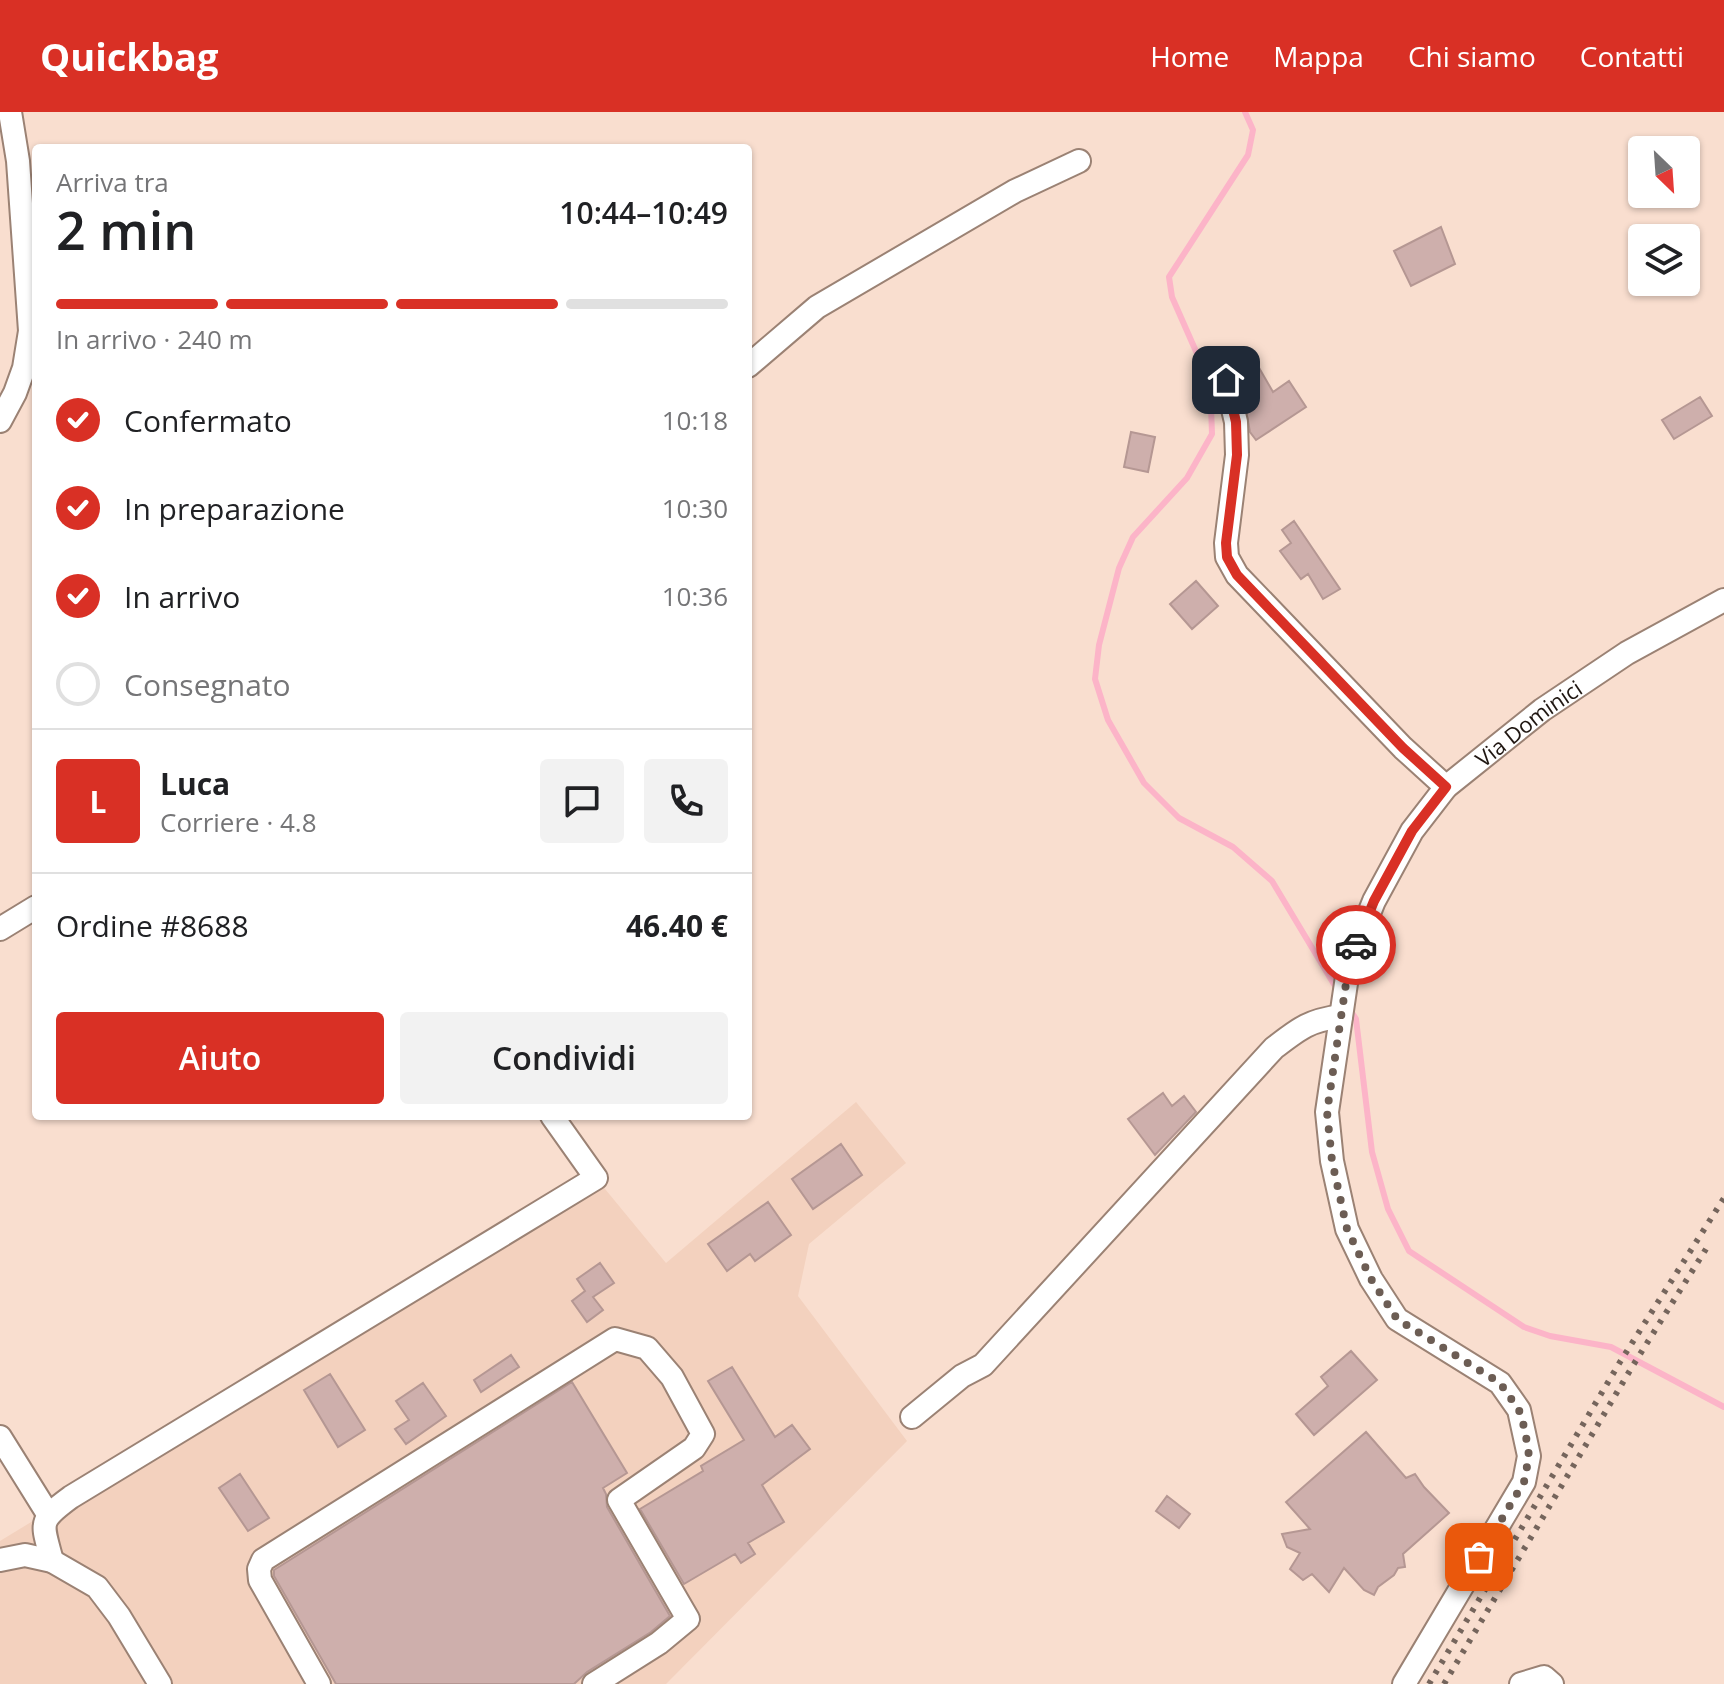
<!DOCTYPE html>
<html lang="it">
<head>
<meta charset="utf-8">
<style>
  body { margin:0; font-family:"Open Sans",sans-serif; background:#f2f2f2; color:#202124; height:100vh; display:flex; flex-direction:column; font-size:30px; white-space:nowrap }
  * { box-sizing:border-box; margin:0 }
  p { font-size:26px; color:#757577 }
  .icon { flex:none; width:44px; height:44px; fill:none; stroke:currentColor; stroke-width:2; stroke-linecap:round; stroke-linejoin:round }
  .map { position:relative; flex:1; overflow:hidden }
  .side { position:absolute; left:32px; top:32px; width:720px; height:976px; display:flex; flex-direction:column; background:#fff; border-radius:8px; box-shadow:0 2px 6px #0004 }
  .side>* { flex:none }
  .needle { width:52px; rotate:155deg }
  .controls { position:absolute; left:1628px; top:24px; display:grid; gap:16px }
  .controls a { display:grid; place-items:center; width:72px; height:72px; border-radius:8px; background:#fff; box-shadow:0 2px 6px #0004; font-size:40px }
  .pin { position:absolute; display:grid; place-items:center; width:68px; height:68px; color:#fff; margin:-34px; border-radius:16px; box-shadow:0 4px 12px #0006 }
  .courier { position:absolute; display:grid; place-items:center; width:80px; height:80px; margin:-40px; border:6px solid #d93025; border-radius:50%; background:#fff; color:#222; box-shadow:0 2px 10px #0007 }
  .headline em { font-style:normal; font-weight:600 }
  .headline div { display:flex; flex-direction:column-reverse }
  .headline { display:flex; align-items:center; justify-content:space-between; height:136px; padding:0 24px }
  h1 { font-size:52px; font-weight:600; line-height:60px }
  .bar { display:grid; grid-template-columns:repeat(4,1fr); gap:12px 8px; align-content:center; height:96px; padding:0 24px }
  .bar i { height:10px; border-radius:6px; background:#e0e0e0 }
  .bar .active { background:#d93025 }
  .bar p { grid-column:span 4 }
  .line { display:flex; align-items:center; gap:20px; padding:0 24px; border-top:2px solid #e0e0e0 }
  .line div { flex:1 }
  .round { display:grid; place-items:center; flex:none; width:84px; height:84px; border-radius:8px; background:#f2f2f2 }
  ol { padding:0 24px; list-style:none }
  li { display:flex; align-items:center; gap:24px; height:88px }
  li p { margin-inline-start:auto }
  li .icon { padding:8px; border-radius:50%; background:#d93025; color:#fff; stroke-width:4 }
  li:last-child { color:#757577 }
  li i { width:44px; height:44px; border:4px solid #e0e0e0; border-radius:50% }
  .action { display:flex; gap:16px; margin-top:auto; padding:16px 24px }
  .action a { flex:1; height:92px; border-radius:8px; background:#d93025; color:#fff; font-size:32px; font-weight:600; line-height:92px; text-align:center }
  .action a+a { background:#f2f2f2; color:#202124 }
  header { display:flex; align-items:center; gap:48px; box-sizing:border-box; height:112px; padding:0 40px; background:#d93025; color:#fff }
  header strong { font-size:38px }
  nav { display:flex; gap:44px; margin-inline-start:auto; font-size:28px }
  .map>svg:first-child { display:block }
  .built { fill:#f3d1be }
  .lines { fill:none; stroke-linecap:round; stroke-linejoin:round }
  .stream { stroke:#fcb4c8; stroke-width:6 }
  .building { fill:#ceafac; stroke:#b59793; stroke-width:2 }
  .minor-casing { stroke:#9b8274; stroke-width:26 }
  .minor { stroke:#fff; stroke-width:22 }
  .rail { stroke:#75655c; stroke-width:6; stroke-dasharray:4 8; stroke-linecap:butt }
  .done { stroke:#6c5d54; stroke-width:8; stroke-dasharray:0 14.4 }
  .route { stroke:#d93025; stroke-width:10 }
  .labels { text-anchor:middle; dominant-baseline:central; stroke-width:6; stroke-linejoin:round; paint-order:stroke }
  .street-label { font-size:22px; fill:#201712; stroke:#fff }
</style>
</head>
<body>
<header>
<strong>Quickbag</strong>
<nav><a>Home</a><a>Mappa</a><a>Chi siamo</a><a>Contatti</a></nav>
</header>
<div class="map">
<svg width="1724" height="1572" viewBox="0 0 1724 1572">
  <rect width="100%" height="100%" fill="#f9decf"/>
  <path class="built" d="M 856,990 L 906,1051 L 809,1132 L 798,1184 L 907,1329 L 666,1572 L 0,1572 L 0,1429 L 596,1066 L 666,1151 Z"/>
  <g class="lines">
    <path class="stream" d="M 1245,0 L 1253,18 L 1248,43 L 1169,165 L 1172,185 L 1202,253 L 1211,294 L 1212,322 L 1187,366 L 1133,425 L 1119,456 L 1099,533 L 1095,567 L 1108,608 L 1144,671 L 1179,706 L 1233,735 L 1272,769 L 1338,879
      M 1348,895 L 1356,907 L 1372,1040 L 1388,1097 L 1409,1139 L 1524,1215 L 1550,1224 L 1611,1235 L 1724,1295"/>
  </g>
  <path class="building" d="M 1441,115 L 1455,152 L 1411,174 L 1394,139 Z
    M 1258,254 L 1273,280 L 1289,269 L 1306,295 L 1256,328 L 1250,320 L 1240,264 Z
    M 1700,285 L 1712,304 L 1674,327 L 1662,308 Z
    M 1131,320 L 1155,325 L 1148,360 L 1124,355 Z
    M 1294,409 L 1340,477 L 1323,487 L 1308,462 L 1301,467 L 1280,439 L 1291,431 L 1282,418 Z
    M 1196,469 L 1218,494 L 1192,517 L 1170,492 Z
    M 1163,981 L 1172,994 L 1184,984 L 1196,1000 L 1155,1043 L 1128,1007 Z
    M 841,1032 L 862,1063 L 813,1097 L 792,1067 Z
    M 768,1090 L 791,1123 L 755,1149 L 750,1142 L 727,1159 L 708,1132 Z
    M 600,1151 L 614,1171 L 593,1185 L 603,1198 L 587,1210 L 572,1189 L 585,1179 L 577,1167 Z
    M 1351,1239 L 1377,1268 L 1314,1323 L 1296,1302 L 1328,1274 L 1321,1265 Z
    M 511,1243 L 519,1255 L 481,1280 L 474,1268 Z
    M 732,1255 L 775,1325 L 792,1313 L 810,1337 L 762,1373 L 784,1410 L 748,1431 L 755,1442 L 741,1451 L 735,1442 L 684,1472 L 640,1397 L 703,1359 L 701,1354 L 744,1328 L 708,1269 Z
    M 330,1262 L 365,1318 L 338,1335 L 304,1278 Z
    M 572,1270 L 627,1361 L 603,1376 L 606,1382 L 607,1395 L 670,1504 L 651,1520 L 587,1560 L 574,1572 L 336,1572 L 274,1464 L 274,1458 Z
    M 423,1271 L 446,1304 L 406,1332 L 395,1317 L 409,1308 L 396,1289 Z
    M 1366,1320 L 1406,1366 L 1415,1362 L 1424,1375 L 1449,1401 L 1403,1442 L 1405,1455 L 1398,1456 L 1394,1463 L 1378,1475 L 1374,1483 L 1364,1478 L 1344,1456 L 1329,1480 L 1312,1462 L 1303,1468 L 1290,1457 L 1300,1441 L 1287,1435 L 1282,1422 L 1310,1417 L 1286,1390 Z
    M 240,1362 L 269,1406 L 248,1419 L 219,1376 Z
    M 1167,1384 L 1190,1402 L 1179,1416 L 1156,1399 Z"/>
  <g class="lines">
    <defs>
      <g id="minor">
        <path d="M 748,254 L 817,195 L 1015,79 L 1079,49"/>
        <path d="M 1226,268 L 1236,310 L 1237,343 L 1226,431 L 1227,445 L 1237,463 L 1403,636 L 1446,675"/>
        <path d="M 0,309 L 15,281 L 24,256 L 30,219 L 18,49 L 10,0"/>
        <path d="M 0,817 L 36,795"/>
        <path d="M 912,1305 L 962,1264 L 983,1253 L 1274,936 C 1300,916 1308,909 1341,904"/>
        <path d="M 0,1325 L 48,1402"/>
        <path d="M 0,1448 L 25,1443 L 52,1449 L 97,1475 L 119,1504 L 160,1572"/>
        <path d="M 52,1449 C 42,1410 37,1410 71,1385 L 596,1066 L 552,1004"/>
        <path d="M 319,1572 L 260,1468 L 259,1457 L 263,1448 L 615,1227 L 647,1236 L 672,1265 L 703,1322 L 694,1336 L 619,1388 L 688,1507 L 659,1531 L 594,1572"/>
        <path id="s1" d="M 1404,1572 L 1524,1370 L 1529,1344 L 1519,1298 L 1500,1271 L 1397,1207 L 1371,1167 L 1347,1117 L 1332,1049 L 1327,1000 L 1349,851 L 1374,789 L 1412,719 L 1446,675 L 1542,598 L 1627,541 L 1724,488"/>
        <path d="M 1521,1572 L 1544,1565 L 1552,1572"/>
      </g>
    </defs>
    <use href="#minor" class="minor-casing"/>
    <use href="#minor" class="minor"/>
    <path class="rail" d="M 1429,1572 L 1620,1250 L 1724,1086
      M 1444,1572 L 1632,1255 L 1706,1137"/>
  </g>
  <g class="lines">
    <path class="done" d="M 1356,833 L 1349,851 L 1327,1000 L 1332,1049 L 1347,1117 L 1371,1167 L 1397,1207 L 1500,1271 L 1519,1298 L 1525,1318 L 1529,1344 L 1524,1370 L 1479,1445"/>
    <path class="route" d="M 1226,268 L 1236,310 L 1237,343 L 1226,431 L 1227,445 L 1237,463 L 1403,636 L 1446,675 L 1412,719 L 1374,789 L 1356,833"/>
  </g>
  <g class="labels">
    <g class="street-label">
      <text stroke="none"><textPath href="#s1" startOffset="1142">Via Dominici</textPath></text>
    </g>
  </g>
</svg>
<div class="controls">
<a><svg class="needle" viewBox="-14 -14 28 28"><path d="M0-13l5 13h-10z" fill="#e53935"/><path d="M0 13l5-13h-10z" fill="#757577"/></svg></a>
<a><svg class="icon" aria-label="layers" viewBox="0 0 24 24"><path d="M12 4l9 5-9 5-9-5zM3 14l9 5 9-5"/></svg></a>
</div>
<div class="pin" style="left:1479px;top:1445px;background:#ea580c"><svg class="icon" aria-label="bag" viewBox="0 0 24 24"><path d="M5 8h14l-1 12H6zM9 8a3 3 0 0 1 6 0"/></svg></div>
<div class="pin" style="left:1226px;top:268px;background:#1f2937"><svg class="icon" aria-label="home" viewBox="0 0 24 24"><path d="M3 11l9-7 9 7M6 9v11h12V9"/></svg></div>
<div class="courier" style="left:1356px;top:833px"><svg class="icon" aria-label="car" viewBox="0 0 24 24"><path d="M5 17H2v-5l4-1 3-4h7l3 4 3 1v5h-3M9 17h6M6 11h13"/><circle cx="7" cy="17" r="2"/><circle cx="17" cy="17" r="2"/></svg></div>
<section class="side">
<div class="headline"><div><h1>2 min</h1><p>Arriva tra</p></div><em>10:44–10:49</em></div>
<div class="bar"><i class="active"></i><i class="active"></i><i class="active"></i><i></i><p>In arrivo · 240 m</p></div>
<ol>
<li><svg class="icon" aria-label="check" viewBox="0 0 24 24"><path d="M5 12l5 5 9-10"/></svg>Confermato<p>10:18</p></li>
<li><svg class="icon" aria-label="check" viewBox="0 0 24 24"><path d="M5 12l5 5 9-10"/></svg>In preparazione<p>10:30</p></li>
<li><svg class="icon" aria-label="check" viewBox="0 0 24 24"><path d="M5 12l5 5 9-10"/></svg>In arrivo<p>10:36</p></li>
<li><i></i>Consegnato</li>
</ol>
<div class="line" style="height:144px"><b class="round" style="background:#d93025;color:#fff">L</b><div><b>Luca</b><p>Corriere · 4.8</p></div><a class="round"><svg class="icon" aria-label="chat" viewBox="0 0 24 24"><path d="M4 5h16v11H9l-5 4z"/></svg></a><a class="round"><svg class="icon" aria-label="phone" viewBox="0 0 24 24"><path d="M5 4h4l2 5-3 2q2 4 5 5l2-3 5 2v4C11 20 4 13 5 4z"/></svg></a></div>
<div class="line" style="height:104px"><div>Ordine #8688</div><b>46.40 €</b></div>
<div class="action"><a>Aiuto</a><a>Condividi</a></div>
</section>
</div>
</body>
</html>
